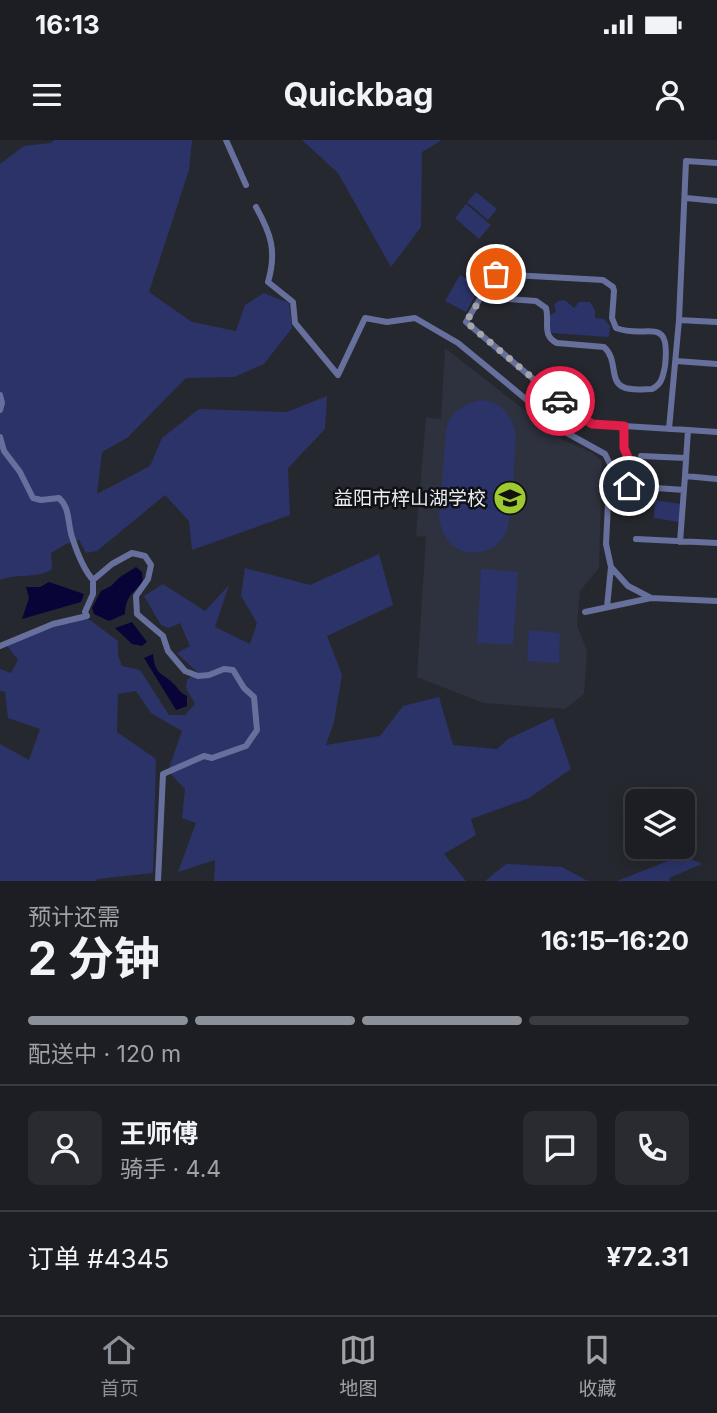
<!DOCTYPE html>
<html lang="zh">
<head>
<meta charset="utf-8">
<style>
  body { margin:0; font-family:Inter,"Noto Sans SC",sans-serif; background:#292b30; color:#f1f3f6; height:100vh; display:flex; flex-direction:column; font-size:26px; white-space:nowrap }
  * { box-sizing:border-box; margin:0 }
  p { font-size:23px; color:#a0a2a6 }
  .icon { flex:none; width:38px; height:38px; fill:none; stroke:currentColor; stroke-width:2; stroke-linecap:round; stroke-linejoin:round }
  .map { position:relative; height:741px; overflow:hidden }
  .details { display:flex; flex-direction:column; background:#1c1e23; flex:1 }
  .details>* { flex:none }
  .buttons { position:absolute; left:625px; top:649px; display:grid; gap:14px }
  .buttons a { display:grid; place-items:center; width:70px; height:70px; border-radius:10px; background:#1c1e23; box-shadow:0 4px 18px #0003,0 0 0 2px #3a3c41; font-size:35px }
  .pin { position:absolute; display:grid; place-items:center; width:60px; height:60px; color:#fff; margin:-30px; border:4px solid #fff; border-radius:50%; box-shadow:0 2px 7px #0007 }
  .courier { position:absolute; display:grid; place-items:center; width:70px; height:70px; margin:-35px; border:5px solid #e11d48; border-radius:50%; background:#fff; color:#222; box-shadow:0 2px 9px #0007 }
  .overview em { font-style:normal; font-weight:700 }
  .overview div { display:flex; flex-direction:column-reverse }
  .overview { display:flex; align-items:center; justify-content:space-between; height:119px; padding:0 28px }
  h1 { font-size:46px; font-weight:700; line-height:52px }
  .bar { display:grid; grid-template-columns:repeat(4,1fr); gap:10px 7px; align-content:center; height:84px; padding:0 28px }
  .bar i { height:9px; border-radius:5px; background:#3a3c41 }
  .bar .current { background:#8c9099 }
  .bar p { grid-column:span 4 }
  .line { display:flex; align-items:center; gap:18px; padding:0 28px; border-top:2px solid #3a3c41 }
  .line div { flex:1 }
  .round { display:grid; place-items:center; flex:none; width:74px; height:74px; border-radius:10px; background:#292b30 }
  .status { display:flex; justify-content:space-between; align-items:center; height:49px; padding:0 35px; background:#1c1e23; direction:ltr }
  .status svg { height:19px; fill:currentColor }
  header { display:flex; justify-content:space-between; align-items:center; height:91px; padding:0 28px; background:#1c1e23; font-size:32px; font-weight:700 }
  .tabs { display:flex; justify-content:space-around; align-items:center; height:98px; border-top:2px solid #3a3c41; background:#1c1e23; font-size:19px; color:#a0a2a6 }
  .tabs a { display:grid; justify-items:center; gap:4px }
  .tabs .current { color:#8c9099 }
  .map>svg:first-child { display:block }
  .built { fill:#2e313e }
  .green { fill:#2c3369 }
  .water { fill:#080438 }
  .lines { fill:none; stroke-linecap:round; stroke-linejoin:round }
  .minor { stroke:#67709c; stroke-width:6 }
  .done { stroke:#a5a7ad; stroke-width:7; stroke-dasharray:0 12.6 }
  .route { stroke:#e11d48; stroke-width:9 }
  .labels { text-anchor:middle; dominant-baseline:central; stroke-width:5; stroke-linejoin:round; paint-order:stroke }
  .poi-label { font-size:19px; fill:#eaecf1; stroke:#101114; text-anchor:end }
</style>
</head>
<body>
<div class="status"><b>16:13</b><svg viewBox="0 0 49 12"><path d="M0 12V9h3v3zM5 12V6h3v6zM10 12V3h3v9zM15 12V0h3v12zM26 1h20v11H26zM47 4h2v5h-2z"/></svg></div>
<header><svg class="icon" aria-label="menu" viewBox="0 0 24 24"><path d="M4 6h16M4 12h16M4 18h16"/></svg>Quickbag<svg class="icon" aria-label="person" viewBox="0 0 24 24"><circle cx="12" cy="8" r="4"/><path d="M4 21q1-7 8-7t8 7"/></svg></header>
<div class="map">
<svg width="717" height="741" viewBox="0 0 717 741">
  <rect width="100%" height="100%" fill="#26282f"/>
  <path class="built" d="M 445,208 L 563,300 L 591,312 L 602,321 L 599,428 L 580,451 L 577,485 L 587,511 L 584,554 L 565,569 L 483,563 L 417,537 L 426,397 L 416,396 L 426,277 L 441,279 Z"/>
  <path class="green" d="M 54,0 L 192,0 L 189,30 L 149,152 L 192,182 L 236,191 L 245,165 L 264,153 L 289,163 L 292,188 L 264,224 L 234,237 L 186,238 L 127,298 L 102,312 L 97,354 L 150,326 L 162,298 L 199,269 L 287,272 L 327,256 L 325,289 L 288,328 L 290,375 L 192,410 L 189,381 L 165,355 L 97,411 L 86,413 L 79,400 L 66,404 L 51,413 L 52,429 C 39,439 17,433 0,440 L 0,24 L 24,6 L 51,3 Z
    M 302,0 L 442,0 L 422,12 L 421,87 L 391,127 L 338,33 Z
    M 476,52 L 497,69 L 488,80 L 467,62 Z
    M 466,64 L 491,85 L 479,99 L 455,78 Z
    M 460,135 L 480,147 L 466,172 L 445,161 Z
    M 565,160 L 574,168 L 579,162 L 590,162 L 595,170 L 595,178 L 604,179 L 610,186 L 609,197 L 552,193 L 549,190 L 550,175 L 556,172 L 554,165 L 558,161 Z
    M 484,260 C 504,265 513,276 516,296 C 514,318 514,376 505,394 C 498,409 479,416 463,411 C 448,406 442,393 439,378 L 446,291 C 450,271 464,263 484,260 Z
    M 655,360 L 680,364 L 679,382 L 654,378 Z
    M 379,414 L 393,465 L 327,496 L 342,535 L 334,582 L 326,605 L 380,596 L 403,566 L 439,557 L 453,605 L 497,609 L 508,599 L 553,578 L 571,629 L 529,658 L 471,679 L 476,695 L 444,714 L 466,741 L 214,741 L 215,720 L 178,732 L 196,683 L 182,678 L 185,649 L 168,631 L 182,591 L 151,573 L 136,551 L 118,554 L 117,592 L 156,619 L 153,733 L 97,739 L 96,741 L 0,741 L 0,604 L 29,620 L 40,589 L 8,578 L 5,552 L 0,551 L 0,529 L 11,533 L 18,520 L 4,502 L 63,479 L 90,480 L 118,501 L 118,515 L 122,526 L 140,530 L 169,575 L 185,575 L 195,564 L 186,548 L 187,540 L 197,532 L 177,513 L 190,506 L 180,483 L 169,488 L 161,485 L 144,456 L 163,444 L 205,471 L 229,445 L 215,487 L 250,504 L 257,483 L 241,456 L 245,428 L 310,445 Z
    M 481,429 L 518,432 L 513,505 L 477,503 Z
    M 529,490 L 560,493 L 559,523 L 527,521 Z
    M 683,715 L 702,724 L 669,738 L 670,741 L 617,741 Z
    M 506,724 L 562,727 L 588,741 L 485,741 Z"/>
  <path class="water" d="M 136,427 L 142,432 L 143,443 C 132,452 125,459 125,474 L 109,481 L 94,474 L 92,468 L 101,451 L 111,446 L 120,437 Z
    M 49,442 L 84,454 L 81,462 L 22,479 L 29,458 L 26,447 L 40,447 Z
    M 132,482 L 147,502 L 142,506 L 132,504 L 115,488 Z
    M 153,514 C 155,535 161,532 173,543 C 179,549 179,552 187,556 L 187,566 L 176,570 L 144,518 Z"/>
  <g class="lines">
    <path class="minor" d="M 226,0 L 246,45
      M 686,58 L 717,61
      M 256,67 C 271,94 277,111 268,142 L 293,162 L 295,183 L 338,235 L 365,178 L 387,182 L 415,178 L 458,203 L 567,293 L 605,314 L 610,324 L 606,404 L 611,427 L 628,446 L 651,458 L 717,461
      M 481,157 L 496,134 L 603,140 L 613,147 L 614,151 L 612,178 L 616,188 C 647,200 671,173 665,226 C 663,236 662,244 652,249 C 644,249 631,251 623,247 C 609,241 618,219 604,207 L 557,203 C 541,195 550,182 546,168 L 536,161 L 481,157 L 466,182 L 571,271 L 592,284 L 688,290
      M 679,180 L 686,21 L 717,23
      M 676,221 L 717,224
      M 0,255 L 2,263 L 0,270
      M 624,286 L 624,308 L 630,322 L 629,346 L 684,350
      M 669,289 L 679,180 L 717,182
      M 717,292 L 688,290 L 685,336 L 717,339
      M 0,297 L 4,311 L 20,332 L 33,358 L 41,360 L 59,358 C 71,369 67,385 73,400 C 77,412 85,431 93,440 L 93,454 L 85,472 L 87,476 L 53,484 L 0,506
      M 641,316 L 686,318
      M 636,399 L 717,403
      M 680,402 L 685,336
      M 93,440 L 112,424 L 132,413 L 145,416 L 151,425 L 148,439 L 136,456 L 137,474 L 163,496 L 168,511 L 185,531 L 198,536 L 209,535 L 224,529 L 233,530 L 244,548 L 254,557 L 257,590 L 246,606 L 212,618 L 204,616 L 163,634 L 158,741
      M 607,467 L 611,427
      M 585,472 L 651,458"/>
  </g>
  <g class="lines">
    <path class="done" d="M 496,134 L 466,182 L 560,261"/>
    <path class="route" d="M 560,261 L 592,284 L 624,286 L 624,308 L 630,322 L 629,346"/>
  </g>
  <defs>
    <symbol id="school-disc" viewBox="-11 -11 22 22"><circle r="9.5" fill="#9eca2f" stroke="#101114"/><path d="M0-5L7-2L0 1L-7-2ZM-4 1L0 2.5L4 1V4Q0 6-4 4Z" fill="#111"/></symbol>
  </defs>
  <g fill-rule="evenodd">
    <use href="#school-disc" x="491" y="339" width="38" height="38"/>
  </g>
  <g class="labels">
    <g class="poi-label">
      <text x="486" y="358">益阳市梓山湖学校</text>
    </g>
  </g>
</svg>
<div class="buttons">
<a><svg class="icon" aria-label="layers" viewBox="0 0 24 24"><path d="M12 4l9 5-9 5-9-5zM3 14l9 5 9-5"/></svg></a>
</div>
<div class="pin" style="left:496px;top:134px;background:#ea580c"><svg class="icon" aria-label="bag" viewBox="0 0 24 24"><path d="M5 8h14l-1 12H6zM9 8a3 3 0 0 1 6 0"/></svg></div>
<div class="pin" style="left:629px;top:346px;background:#1f2937"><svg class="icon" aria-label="home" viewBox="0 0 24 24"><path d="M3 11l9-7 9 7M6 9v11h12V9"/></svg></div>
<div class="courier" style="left:560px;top:261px"><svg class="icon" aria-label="car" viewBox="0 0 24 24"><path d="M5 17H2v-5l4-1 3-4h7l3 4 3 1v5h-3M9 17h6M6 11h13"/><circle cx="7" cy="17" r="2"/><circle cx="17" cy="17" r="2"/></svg></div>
</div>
<section class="details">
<div class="overview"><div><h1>2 分钟</h1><p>预计还需</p></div><em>16:15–16:20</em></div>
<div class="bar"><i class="current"></i><i class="current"></i><i class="current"></i><i></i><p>配送中 · 120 m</p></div>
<div class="line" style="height:126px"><a class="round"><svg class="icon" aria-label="person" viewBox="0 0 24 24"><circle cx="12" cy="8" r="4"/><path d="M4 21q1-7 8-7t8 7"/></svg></a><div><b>王师傅</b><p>骑手 · 4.4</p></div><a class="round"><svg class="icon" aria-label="chat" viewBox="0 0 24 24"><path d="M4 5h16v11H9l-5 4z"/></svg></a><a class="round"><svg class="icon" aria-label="phone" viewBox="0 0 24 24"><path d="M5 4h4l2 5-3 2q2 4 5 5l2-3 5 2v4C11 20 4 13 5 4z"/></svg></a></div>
<div class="line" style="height:91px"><div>订单 #4345</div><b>¥72.31</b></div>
</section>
<nav class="tabs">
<a class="current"><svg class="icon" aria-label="home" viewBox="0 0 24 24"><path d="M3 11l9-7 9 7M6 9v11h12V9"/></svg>首页</a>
<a><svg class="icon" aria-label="map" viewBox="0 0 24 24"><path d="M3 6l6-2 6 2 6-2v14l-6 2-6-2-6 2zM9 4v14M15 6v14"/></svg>地图</a>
<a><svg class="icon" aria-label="saved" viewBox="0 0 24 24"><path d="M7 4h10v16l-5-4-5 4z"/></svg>收藏</a>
</nav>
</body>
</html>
